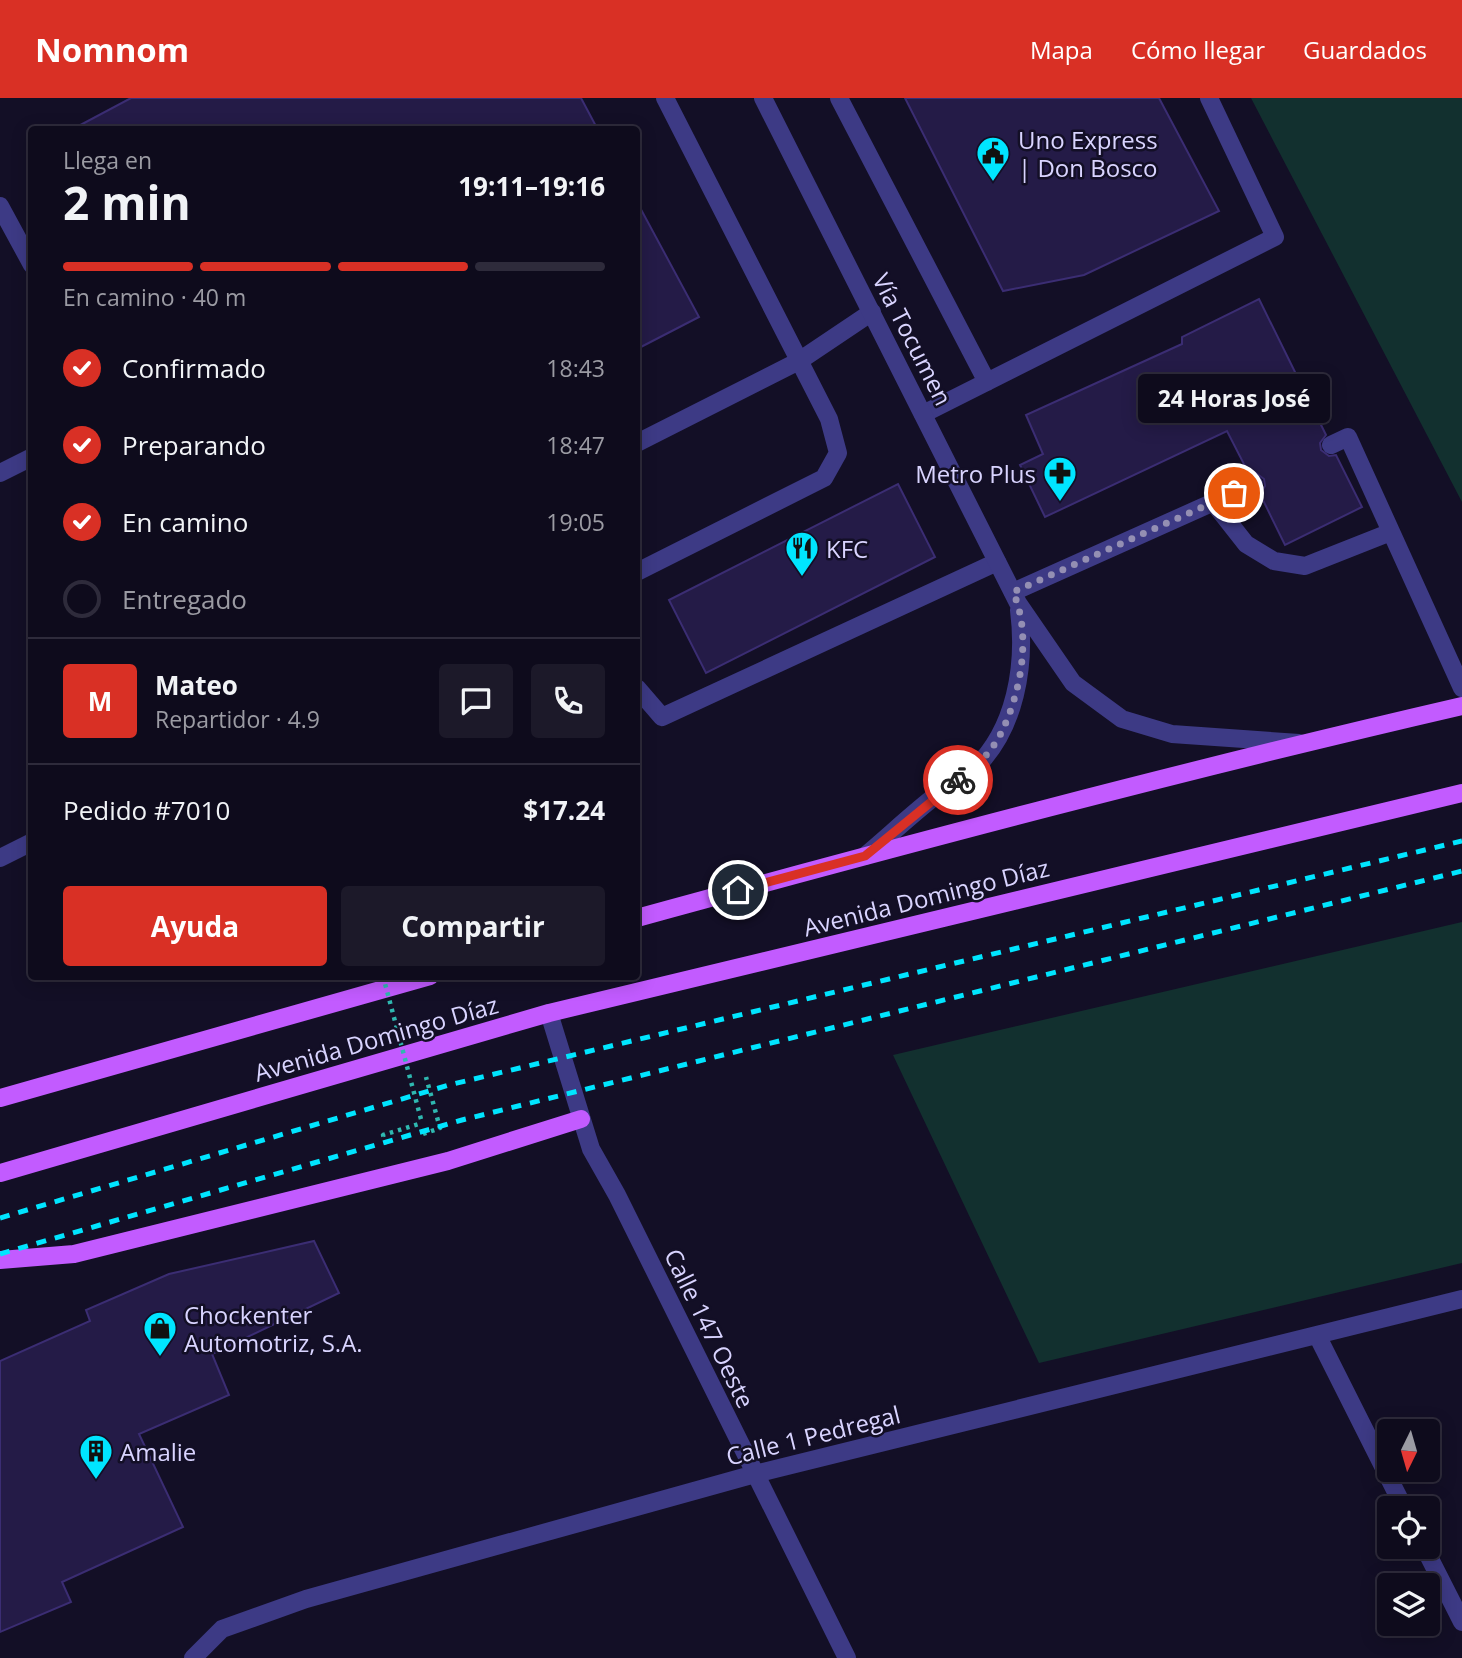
<!DOCTYPE html>
<html lang="es">
<head>
<meta charset="utf-8">
<style>
  body { margin:0; font-family:"Open Sans",sans-serif; background:#1c1929; color:#f1f3f6; height:100vh; display:flex; flex-direction:column; font-size:26px; white-space:nowrap }
  * { box-sizing:border-box; margin:0 }
  p { font-size:23px; color:#9b9ba3 }
  .icon { flex:none; width:38px; height:38px; fill:none; stroke:currentColor; stroke-width:2; stroke-linecap:round; stroke-linejoin:round }
  .map { position:relative; flex:1; overflow:hidden }
  .details { position:absolute; left:28px; top:28px; width:612px; height:854px; display:flex; flex-direction:column; background:#0e0b1c; border-radius:7px; box-shadow:0 4px 18px #0003,0 0 0 2px #2e2b3b }
  .details>* { flex:none }
  .needle { width:46px; rotate:185deg }
  .buttons { position:absolute; left:1377px; top:1321px; display:grid; gap:14px }
  .buttons a { display:grid; place-items:center; width:63px; height:63px; border-radius:7px; background:#0e0b1c; box-shadow:0 4px 18px #0003,0 0 0 2px #2e2b3b; font-size:35px }
  .pin { position:absolute; display:grid; place-items:center; width:60px; height:60px; color:#fff; margin:-30px; border:4px solid #fff; border-radius:50%; box-shadow:0 2px 7px #0007 }
  .courier { position:absolute; display:grid; place-items:center; width:70px; height:70px; margin:-35px; border:5px solid #d93025; border-radius:50%; background:#fff; color:#222; box-shadow:0 2px 9px #0007 }
  .bubble { position:absolute; height:49px; border-radius:7px; background:#0e0b1c; box-shadow:0 4px 18px #0003,0 0 0 2px #2e2b3b; font-size:23px; font-weight:700; line-height:49px; text-align:center }
  .headline em { font-style:normal; font-weight:700 }
  .headline div { display:flex; flex-direction:column-reverse }
  .headline { display:flex; align-items:center; justify-content:space-between; height:119px; padding:0 35px }
  h1 { font-size:46px; font-weight:700; line-height:52px }
  .bar { display:grid; grid-template-columns:repeat(4,1fr); gap:10px 7px; align-content:center; height:84px; padding:0 35px }
  .bar i { height:9px; border-radius:5px; background:#2e2b3b }
  .bar .on { background:#d93025 }
  .bar p { grid-column:span 4 }
  .line { display:flex; align-items:center; gap:18px; padding:0 35px; border-top:2px solid #2e2b3b }
  .line div { flex:1 }
  .round { display:grid; place-items:center; flex:none; width:74px; height:74px; border-radius:7px; background:#1c1929 }
  ol { padding:0 35px; list-style:none }
  li { display:flex; align-items:center; gap:21px; height:77px }
  li p { margin-inline-start:auto }
  li .icon { padding:7px; border-radius:50%; background:#d93025; color:#fff; stroke-width:4 }
  li:last-child { color:#9b9ba3 }
  li i { width:38px; height:38px; border:4px solid #2e2b3b; border-radius:50% }
  .button { display:flex; gap:14px; margin-top:auto; padding:14px 35px }
  .button a { flex:1; height:80px; border-radius:7px; background:#d93025; color:#fff; font-size:28px; font-weight:700; line-height:80px; text-align:center }
  .button a+a { background:#1c1929; color:#f1f3f6 }
  header { display:flex; align-items:center; gap:42px; box-sizing:border-box; height:98px; padding:0 35px; background:#d93025; color:#fff }
  header strong { font-size:33px }
  nav { display:flex; gap:38px; margin-inline-start:auto; font-size:24px }
  .map>svg:first-child { display:block }
  .green { fill:#12302f }
  .building { fill:#241b47; stroke:#3b2d73; stroke-width:2 }
  .lines { fill:none; stroke-linecap:round; stroke-linejoin:round }
  .path { stroke:#2fb8b0; stroke-width:4.5; stroke-dasharray:3.5 5; stroke-linecap:butt }
  .service { stroke:#3d3a85; stroke-width:18 }
  .minor { stroke:#3d3a85; stroke-width:18 }
  .primary { stroke:#c25bff; stroke-width:18 }
  .rail { stroke:#00e5ff; stroke-width:5; stroke-dasharray:10 9; stroke-linecap:butt }
  .path-bridge { stroke:#2fb8b0; stroke-width:4.5; stroke-dasharray:3.5 5; stroke-linecap:butt }
  .done { stroke:#948fb3; stroke-width:7; stroke-dasharray:0 12.6 }
  .route { stroke:#d93025; stroke-width:9 }
  .labels { text-anchor:middle; dominant-baseline:central; stroke-width:5; stroke-linejoin:round; paint-order:stroke }
  .poi-label { font-size:24px; fill:#d9d4ff; stroke:#130f26; text-anchor:start }
  .street-label { font-size:24px; fill:#d9d4ff; stroke:#130f26 }
</style>
</head>
<body>
<header>
<strong>Nomnom</strong>
<nav><a>Mapa</a><a>Cómo llegar</a><a>Guardados</a></nav>
</header>
<div class="map">
<svg width="1462" height="1560" viewBox="0 0 1462 1560">
  <rect width="100%" height="100%" fill="#130f26"/>
  <path class="green" d="M 1251,0 L 1462,0 L 1462,404 Z
    M 1462,824 L 1462,1165 L 1039,1265 L 893,957 Z"/>
  <path class="building" d="M 131,0 L 581,0 L 598,32 L 71,32 Z
    M 905,0 L 1159,0 L 1219,113 L 1084,177 L 1003,193 Z
    M 637,104 L 699,219 L 637,251 Z
    M 1259,201 L 1326,337 L 1320,345 L 1321,352 L 1329,358 L 1336,357 L 1362,409 L 1285,447 L 1260,396 L 1265,388 L 1264,381 L 1256,375 L 1249,376 L 1227,333 L 1045,419 L 1020,367 L 1043,356 L 1026,317 L 1182,246 L 1182,239 Z
    M 898,386 L 935,459 L 706,575 L 669,502 Z
    M 314,1143 L 339,1195 L 212,1256 L 229,1297 L 139,1336 L 183,1429 L 62,1484 L 71,1504 L 0,1534 L 0,1263 L 90,1223 L 86,1212 L 169,1176 Z"/>
  <g class="lines">
    <path class="path" d="M 423,1036 L 440,1030 L 426,979
      M 387,1046 L 383,1037 L 422,1025"/>
    <path class="service" d="M 839,0 L 987,284
      M 0,108 L 32,167
      M 923,316 L 1275,139 L 1209,0
      M 637,345 L 799,263 L 872,214
      M 1331,347 L 1348,339 L 1462,590
      M 0,375 L 32,359
      M 1213,404 L 1246,446 L 1274,463 L 1305,468 L 1391,434
      M 637,474 L 824,380 L 838,355 L 829,321 L 665,0
      M 1013,494 L 1254,386
      M 637,590 L 662,619 L 997,464
      M 0,760 L 32,744"/>
    <path class="minor" d="M 763,0 L 1018,505 L 1073,585 L 1122,621 L 1172,636 L 1299,645
      M 865,758 C 890,737 913,715 939,695 C 950,687 964,680 974,671 C 1016,631 1026,567 1019,512
      M 549,915 L 591,1051 L 617,1097 L 847,1560
      M 1317,1237 L 1404,1410
      M 1424,1449 L 1462,1524
      M 193,1560 L 222,1531 L 306,1501 L 755,1376 L 1462,1201"/>
    <path class="primary" d="M 637,820 C 911,745 1185,672 1462,608
      M 0,1000 L 430,878
      M 0,1075 L 549,915 L 1462,695
      M 0,1162 L 74,1156 L 448,1063 L 581,1021"/>
    <path class="rail" d="M 0,1120 L 449,987 L 1462,743
      M 0,1156 L 462,1022 L 1462,773"/>
    <path class="path-bridge" d="M 383,878 L 422,1025"/>
  </g>
  <g class="lines">
    <path class="done" d="M 958,682 C 974,671 992,654 1001,635 C 1021,595 1032,536 1013,494 L 1234,395"/>
    <path class="route" d="M 738,792 L 865,758 L 958,682"/>
  </g>
  <defs>
    <symbol id="civic-pin" viewBox="-11 -11 22 30"><path d="M0 17L-7.5 6A9.5 9.5 0 1 1 7.5 6Z" fill="#00e5ff" stroke="#130f26"/><path d="M-.6-6.5H3V-4.5H.6V-3L4-1V1h2V6H-6V1h2V-1L-.6-3ZM-1.2 2.5V6h2.4V2.5Z" fill="#111"/></symbol>
    <symbol id="pharmacy-pin" viewBox="-11 -11 22 30"><path d="M0 17L-7.5 6A9.5 9.5 0 1 1 7.5 6Z" fill="#00e5ff" stroke="#130f26"/><path d="M-2-6h4v4h4v4h-4v4h-4v-4h-4v-4h4Z" fill="#111"/></symbol>
    <symbol id="restaurant-pin" viewBox="-11 -11 22 30"><path d="M0 17L-7.5 6A9.5 9.5 0 1 1 7.5 6Z" fill="#00e5ff" stroke="#130f26"/><path d="M-5-6h1v4h1v-4h1v4h1v-4h1v5L-1.5 .5V6h-2V.5L-5-1ZM5-6V6H3V1.5H1.5Q1.5-4 5-6Z" fill="#111"/></symbol>
    <symbol id="shop-pin" viewBox="-11 -11 22 30"><path d="M0 17L-7.5 6A9.5 9.5 0 1 1 7.5 6Z" fill="#00e5ff" stroke="#130f26"/><path d="M-5-2.5h2.3a2.7 3.5 0 0 1 5.4 0H5L5.5 6h-11ZM-1.5-2.5h3a1.5 2.3 0 0 0-3 0Z" fill="#111"/></symbol>
    <symbol id="building-pin" viewBox="-11 -11 22 30"><path d="M0 17L-7.5 6A9.5 9.5 0 1 1 7.5 6Z" fill="#00e5ff" stroke="#130f26"/><path d="M-4-6H4V6H1V3H-1V6H-4ZM-2.5-4.3h1.7v1.8h-1.7ZM.8-4.3h1.7v1.8H.8ZM-2.5-1h1.7V.8h-1.7ZM.8-1h1.7V.8H.8Z" fill="#111"/></symbol>
  </defs>
  <g fill-rule="evenodd">
    <use href="#civic-pin" x="974" y="36" width="38" height="52"/>
    <use href="#pharmacy-pin" x="1041" y="356" width="38" height="52"/>
    <use href="#restaurant-pin" x="783" y="431" width="38" height="52"/>
    <use href="#shop-pin" x="141" y="1211" width="38" height="52"/>
    <use href="#building-pin" x="77" y="1334" width="38" height="52"/>
  </g>
  <g class="labels">
    <g class="poi-label">
      <text x="1018" y="41">Uno Express<tspan x="1018" dy="28">| Don Bosco</tspan></text>
      <text x="1036" y="375" text-anchor="end">Metro Plus</text>
      <text x="826" y="450">KFC</text>
      <text x="184" y="1216">Chockenter<tspan x="184" dy="28">Automotriz, S.A.</tspan></text>
      <text x="120" y="1353">Amalie</text>
    </g>
    <g class="street-label">
      <text transform="translate(913 241) rotate(63)">Vía Tocumen</text>
      <text transform="translate(926 799) rotate(-14)">Avenida Domingo Díaz</text>
      <text transform="translate(376 940) rotate(-16)">Avenida Domingo Díaz</text>
      <text transform="translate(710 1230) rotate(64)">Calle 147 Oeste</text>
      <text transform="translate(813 1337) rotate(-14)">Calle 1 Pedregal</text>
    </g>
  </g>
</svg>
<div class="buttons">
<a><svg class="needle" viewBox="-14 -14 28 28"><path d="M0-13l5 13h-10z" fill="#e53935"/><path d="M0 13l5-13h-10z" fill="#9b9ba3"/></svg></a>
<a><svg class="icon" aria-label="locate" viewBox="0 0 24 24"><circle cx="12" cy="12" r="6"/><path d="M12 2v4M12 18v4M2 12h4M18 12h4"/></svg></a>
<a><svg class="icon" aria-label="layers" viewBox="0 0 24 24"><path d="M12 4l9 5-9 5-9-5zM3 14l9 5 9-5"/></svg></a>
</div>
<div class="pin" style="left:1234px;top:395px;background:#ea580c"><svg class="icon" aria-label="bag" viewBox="0 0 24 24"><path d="M5 8h14l-1 12H6zM9 8a3 3 0 0 1 6 0"/></svg></div>
<div class="pin" style="left:738px;top:792px;background:#1f2937"><svg class="icon" aria-label="home" viewBox="0 0 24 24"><path d="M3 11l9-7 9 7M6 9v11h12V9"/></svg></div>
<div class="courier" style="left:958px;top:682px"><svg class="icon" aria-label="bike" viewBox="0 0 24 24"><circle cx="6" cy="16" r="4"/><circle cx="18" cy="16" r="4"/><path d="M6 16l4-8h5l3 8M10 8l3 8H6M13 5h3"/></svg></div>
<div class="bubble" style="left:1138px;top:276px;width:192px">24 Horas José</div>
<section class="details">
<div class="headline"><div><h1>2 min</h1><p>Llega en</p></div><em>19:11–19:16</em></div>
<div class="bar"><i class="on"></i><i class="on"></i><i class="on"></i><i></i><p>En camino · 40 m</p></div>
<ol>
<li><svg class="icon" aria-label="check" viewBox="0 0 24 24"><path d="M5 12l5 5 9-10"/></svg>Confirmado<p>18:43</p></li>
<li><svg class="icon" aria-label="check" viewBox="0 0 24 24"><path d="M5 12l5 5 9-10"/></svg>Preparando<p>18:47</p></li>
<li><svg class="icon" aria-label="check" viewBox="0 0 24 24"><path d="M5 12l5 5 9-10"/></svg>En camino<p>19:05</p></li>
<li><i></i>Entregado</li>
</ol>
<div class="line" style="height:126px"><b class="round" style="background:#d93025;color:#fff">M</b><div><b>Mateo</b><p>Repartidor · 4.9</p></div><a class="round"><svg class="icon" aria-label="chat" viewBox="0 0 24 24"><path d="M4 5h16v11H9l-5 4z"/></svg></a><a class="round"><svg class="icon" aria-label="phone" viewBox="0 0 24 24"><path d="M5 4h4l2 5-3 2q2 4 5 5l2-3 5 2v4C11 20 4 13 5 4z"/></svg></a></div>
<div class="line" style="height:91px"><div>Pedido #7010</div><b>$17.24</b></div>
<div class="button"><a>Ayuda</a><a>Compartir</a></div>
</section>
</div>
</body>
</html>
